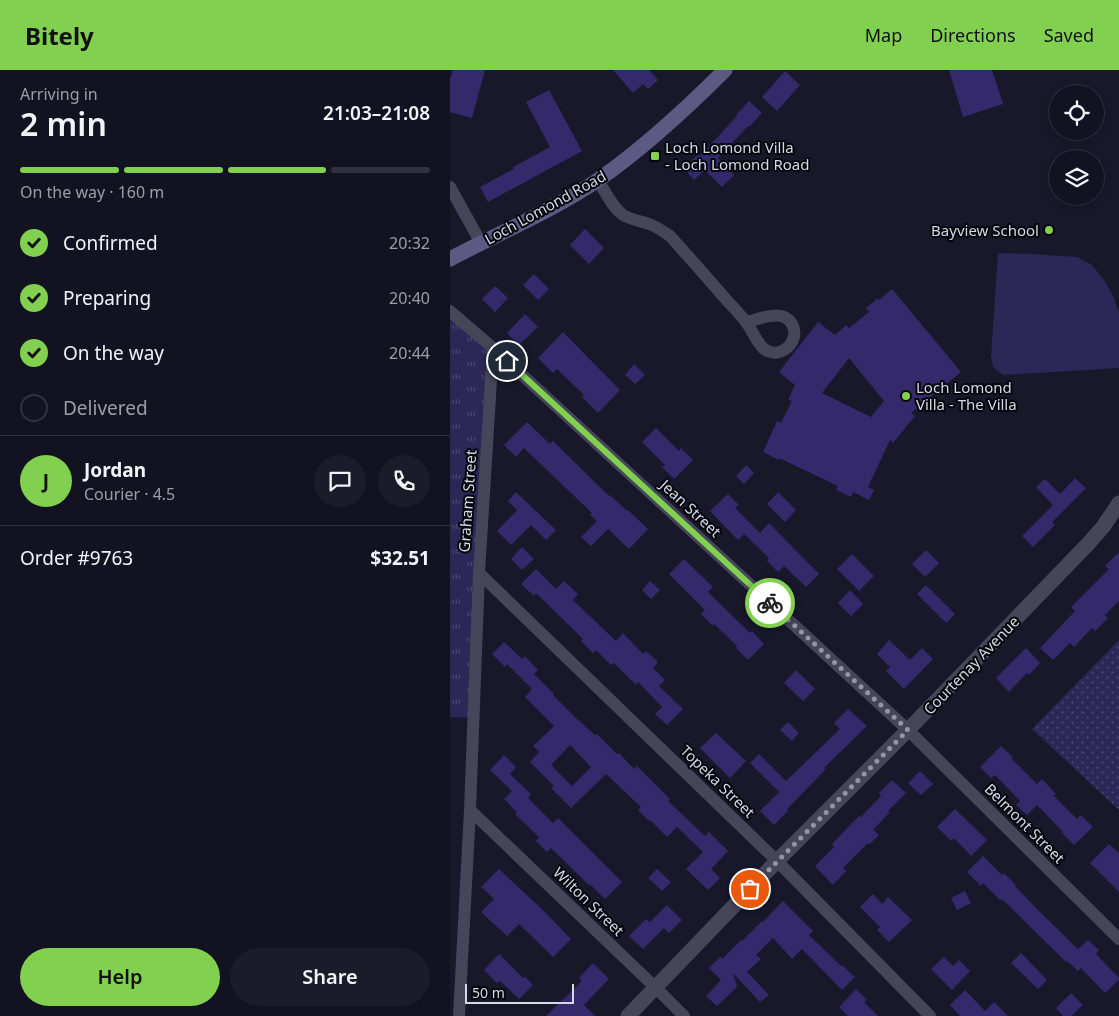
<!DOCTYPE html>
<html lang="en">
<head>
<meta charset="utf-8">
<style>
  body { margin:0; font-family:"Noto Sans",sans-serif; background:#1c1b29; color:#f1f3f6; height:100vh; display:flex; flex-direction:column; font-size:19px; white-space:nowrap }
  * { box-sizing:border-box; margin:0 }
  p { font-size:16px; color:#9d9ea5 }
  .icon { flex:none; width:28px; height:28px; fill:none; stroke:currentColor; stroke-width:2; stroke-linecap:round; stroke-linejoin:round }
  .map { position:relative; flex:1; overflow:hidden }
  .panel { display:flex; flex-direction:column; background:#131220; width:450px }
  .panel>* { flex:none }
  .fabs { position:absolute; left:599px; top:15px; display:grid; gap:10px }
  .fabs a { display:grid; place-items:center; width:55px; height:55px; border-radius:50%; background:#131220; box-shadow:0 2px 8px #0003,0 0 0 1px #32323e; font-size:25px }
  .scale { position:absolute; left:15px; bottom:12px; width:109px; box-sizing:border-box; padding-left:5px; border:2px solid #d8d8e5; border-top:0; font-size:14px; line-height:18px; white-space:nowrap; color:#d8d8e5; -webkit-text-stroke:4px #05050c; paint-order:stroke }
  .pin { position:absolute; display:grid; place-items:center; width:42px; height:42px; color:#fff; margin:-21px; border:2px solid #fff; border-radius:50%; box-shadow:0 1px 5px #0007 }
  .courier { position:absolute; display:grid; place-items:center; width:50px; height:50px; margin:-25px; border:4px solid #81d050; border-radius:50%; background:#fff; color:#222; box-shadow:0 1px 6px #0007 }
  .headline em { font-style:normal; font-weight:600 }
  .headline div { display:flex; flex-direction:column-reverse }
  .headline { display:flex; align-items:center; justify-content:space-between; height:85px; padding:0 20px }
  h1 { font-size:32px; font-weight:600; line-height:38px }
  .bar { display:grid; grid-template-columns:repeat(4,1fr); gap:8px 5px; align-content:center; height:60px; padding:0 20px }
  .bar i { height:6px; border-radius:4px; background:#32323e }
  .bar .current { background:#81d050 }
  .bar p { grid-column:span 4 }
  .line { display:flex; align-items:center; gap:12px; padding:0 20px; border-top:1px solid #32323e }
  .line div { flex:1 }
  .round { display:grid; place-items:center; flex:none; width:52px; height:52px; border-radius:26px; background:#1c1b29 }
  ol { padding:0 20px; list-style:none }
  li { display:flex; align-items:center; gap:15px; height:55px }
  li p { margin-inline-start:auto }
  li .icon { padding:5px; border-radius:50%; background:#81d050; color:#111; stroke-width:4 }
  li:last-child { color:#9d9ea5 }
  li i { width:28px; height:28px; border:2px solid #32323e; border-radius:50% }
  .button { display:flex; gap:10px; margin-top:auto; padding:10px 20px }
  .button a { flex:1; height:58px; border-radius:30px; background:#81d050; color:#111; font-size:20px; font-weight:600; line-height:58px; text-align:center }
  .button a+a { background:#1c1b29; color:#f1f3f6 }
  header { display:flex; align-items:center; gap:30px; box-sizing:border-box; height:70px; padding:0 25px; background:#81d050; color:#111 }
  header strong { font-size:24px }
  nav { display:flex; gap:28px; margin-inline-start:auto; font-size:18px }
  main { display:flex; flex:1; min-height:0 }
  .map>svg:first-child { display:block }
  .grass { fill:url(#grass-dots) }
  .park { fill:url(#park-tufts) }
  .garden { fill:#2c2756 }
  .building { fill:#33296b; fill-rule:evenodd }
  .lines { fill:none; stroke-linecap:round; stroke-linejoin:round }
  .minor { stroke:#46455a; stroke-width:12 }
  .tertiary { stroke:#46455a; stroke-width:15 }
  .secondary { stroke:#5c5982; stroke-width:15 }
  .done { stroke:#9595a4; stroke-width:5; stroke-dasharray:0 9 }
  .route { stroke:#81d050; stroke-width:6 }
  .poi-dot { fill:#81d050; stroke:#05050c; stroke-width:2 }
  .labels { text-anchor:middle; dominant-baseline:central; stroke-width:4; stroke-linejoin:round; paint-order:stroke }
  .poi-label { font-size:15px; fill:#d8d8e5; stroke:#05050c; text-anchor:start }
  .street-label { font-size:15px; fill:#d8d8e5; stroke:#05050c }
</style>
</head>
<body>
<header>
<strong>Bitely</strong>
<nav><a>Map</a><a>Directions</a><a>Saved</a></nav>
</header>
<main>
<section class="panel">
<div class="headline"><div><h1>2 min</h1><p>Arriving in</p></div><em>21:03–21:08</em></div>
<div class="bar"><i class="current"></i><i class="current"></i><i class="current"></i><i></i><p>On the way · 160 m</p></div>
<ol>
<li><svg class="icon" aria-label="check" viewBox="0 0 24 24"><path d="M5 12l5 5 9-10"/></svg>Confirmed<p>20:32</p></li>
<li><svg class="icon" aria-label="check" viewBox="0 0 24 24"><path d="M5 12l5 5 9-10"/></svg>Preparing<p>20:40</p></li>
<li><svg class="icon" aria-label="check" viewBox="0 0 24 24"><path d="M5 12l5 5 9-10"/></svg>On the way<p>20:44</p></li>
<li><i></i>Delivered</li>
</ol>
<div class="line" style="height:90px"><b class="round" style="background:#81d050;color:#111">J</b><div><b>Jordan</b><p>Courier · 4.5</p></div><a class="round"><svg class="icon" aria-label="chat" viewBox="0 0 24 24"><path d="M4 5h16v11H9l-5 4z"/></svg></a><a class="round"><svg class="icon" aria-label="phone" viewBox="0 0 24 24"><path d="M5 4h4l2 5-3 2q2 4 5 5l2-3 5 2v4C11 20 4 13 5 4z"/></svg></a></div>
<div class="line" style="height:65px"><div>Order #9763</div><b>$32.51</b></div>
<div class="button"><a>Help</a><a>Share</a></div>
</section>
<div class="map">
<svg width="669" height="946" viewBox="0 0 669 946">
  <defs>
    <pattern id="grass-dots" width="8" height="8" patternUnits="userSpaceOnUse" patternTransform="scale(1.25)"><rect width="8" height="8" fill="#2c2756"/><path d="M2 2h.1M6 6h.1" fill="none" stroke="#4a466e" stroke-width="1.8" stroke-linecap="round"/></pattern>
    <pattern id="park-tufts" width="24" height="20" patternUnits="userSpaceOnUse" patternTransform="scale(1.25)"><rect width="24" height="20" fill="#2c2756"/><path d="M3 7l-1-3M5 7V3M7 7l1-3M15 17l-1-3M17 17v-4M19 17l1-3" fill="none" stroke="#4a466e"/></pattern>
  </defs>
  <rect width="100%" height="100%" fill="#19182b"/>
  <path class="grass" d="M 669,570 L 669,740 L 582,659 Z"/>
  <path class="park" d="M 0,241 L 43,278 L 24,648 L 0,647 Z"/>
  <path class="garden" d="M 548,183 L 582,184 L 627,187 L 642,195 L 654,210 L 663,226 L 669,243 L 669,298 L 553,305 L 543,297 L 541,287 Z"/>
  <path class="building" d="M 3,0 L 35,0 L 22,48 L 0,42 L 0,9 Z
    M 163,0 L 199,0 L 208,10 L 198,19 L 193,14 L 183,23 Z
    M 499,0 L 542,0 L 553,34 L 513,47 Z
    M 335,1 L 350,15 L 327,41 L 312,27 Z
    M 99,20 L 132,81 L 38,132 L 30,117 L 64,99 L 63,97 L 100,77 L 76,32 Z
    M 299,31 L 312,43 L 299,57 L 298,56 L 268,88 L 284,105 L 272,117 L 255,100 L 244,110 L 233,98 L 249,84 L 250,86 L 287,46 L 286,45 Z
    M 135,159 L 154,178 L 139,194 L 120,175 Z
    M 84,204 L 99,219 L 88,230 L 73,215 Z
    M 45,216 L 58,228 L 45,242 L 32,229 Z
    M 442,219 L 511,302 L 461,343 L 465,346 L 443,373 L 440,370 L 418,417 L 424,420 L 419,430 L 403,422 L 401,427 L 386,420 L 388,416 L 329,388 L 329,390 L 313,382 L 327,351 L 331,353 L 342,331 L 338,330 L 345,315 L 329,302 L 368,252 L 385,265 L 396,255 L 399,258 L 419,242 L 416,238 L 428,228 L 429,230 ZM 399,288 L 434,331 L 421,347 L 372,323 Z
    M 75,244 L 88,257 L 69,275 L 57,263 Z
    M 113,262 L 170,320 L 148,343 L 132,327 L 134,325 L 107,299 L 103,303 L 88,288 Z
    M 184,294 L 195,305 L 185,314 L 175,305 Z
    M 77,352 L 100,374 L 103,371 L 159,426 L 160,425 L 177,441 L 178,440 L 198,459 L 179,479 L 158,459 L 141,476 L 131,467 L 147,451 L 140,445 L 142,443 L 74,378 L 66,387 L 54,375 Z
    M 206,358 L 229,381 L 231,378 L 243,390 L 224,409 L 212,397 L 215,395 L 192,372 Z
    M 296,395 L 304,403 L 294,414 L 286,406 Z
    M 625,408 L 636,418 L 602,452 L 605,455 L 583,477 L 572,466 L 603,435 L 586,417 L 595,409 L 610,424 Z
    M 66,422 L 106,460 L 96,470 L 81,455 L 61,475 L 47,461 L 67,440 L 58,431 Z
    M 328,422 L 346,440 L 335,452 L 317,434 Z
    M 278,424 L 289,435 L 285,438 L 310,463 L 319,453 L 369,504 L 356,517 L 334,496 L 328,502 L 317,491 L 319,488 L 294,464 L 288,470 L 260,441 Z
    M 72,477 L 84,489 L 72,500 L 61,489 Z
    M 476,480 L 489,493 L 475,507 L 462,494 Z
    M 669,482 L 669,531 L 655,545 L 658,548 L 645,561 L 642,558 L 624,577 L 620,573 L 603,590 L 590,578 L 625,541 L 621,537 L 659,499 L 655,496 Z
    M 402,484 L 424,506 L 409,521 L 387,499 Z
    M 234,489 L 263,517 L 258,522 L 300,563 L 302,561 L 314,574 L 298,590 L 286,578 L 287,576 L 264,554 L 263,556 L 251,544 L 255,540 L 219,504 Z
    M 86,499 L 106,519 L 114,511 L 128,524 L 123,530 L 166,571 L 173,563 L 193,584 L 196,581 L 208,592 L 203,598 L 215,610 L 209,616 L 233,639 L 217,655 L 205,644 L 212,637 L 188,612 L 186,615 L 164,593 L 161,595 L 146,580 L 143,583 L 131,571 L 133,569 L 86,523 L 84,526 L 71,514 Z
    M 200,511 L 210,520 L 201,529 L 192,520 Z
    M 476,515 L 505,544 L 496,553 L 467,524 Z
    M 400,520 L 413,534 L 401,546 L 388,533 Z
    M 439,570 L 460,590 L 472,578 L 483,589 L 454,619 L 436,601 L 440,597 L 427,584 Z
    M 54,572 L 72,589 L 75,586 L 88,600 L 84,604 L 104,624 L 103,625 L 127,649 L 145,665 L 147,664 L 167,684 L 169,683 L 184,699 L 187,696 L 220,729 L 218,731 L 255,766 L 259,762 L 278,781 L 261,799 L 270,808 L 258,820 L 236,799 L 253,782 L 227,757 L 217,767 L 200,750 L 199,751 L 188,740 L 191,737 L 156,704 L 121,738 L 101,718 L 104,716 L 80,692 L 89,682 L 83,676 L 104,656 L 75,627 L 82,619 L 57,594 L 55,597 L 42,584 ZM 120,675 L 141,697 L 122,716 L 101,695 Z
    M 576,578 L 590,593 L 579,605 L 577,603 L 559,622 L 546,608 Z
    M 346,600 L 365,619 L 353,631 L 334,613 Z
    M 398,639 L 417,656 L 374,698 L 376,699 L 337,739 L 338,741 L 324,755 L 310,741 L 329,722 L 300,693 L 309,684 L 336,711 L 390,659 L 384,653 Z
    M 338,652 L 349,663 L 342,671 L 330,660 Z
    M 266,663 L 296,691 L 280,708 L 250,678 Z
    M 551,676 L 563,687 L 561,688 L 587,714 L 592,709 L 606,724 L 604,726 L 627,749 L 631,745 L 643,757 L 624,775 L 612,763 L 613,762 L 587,735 L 577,745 L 566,735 L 570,731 L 545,705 L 541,708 L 530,697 Z
    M 54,685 L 66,697 L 60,704 L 81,724 L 78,728 L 103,753 L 108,748 L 172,812 L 155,829 L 141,815 L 140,816 L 101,778 L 97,782 L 86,771 L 89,767 L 65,744 L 67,742 L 54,729 L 62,721 L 40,700 Z
    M 470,701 L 483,714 L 471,725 L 458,713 Z
    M 442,710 L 456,723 L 438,741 L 440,742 L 423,760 L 429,765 L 420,774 L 418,773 L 393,798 L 396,801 L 383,815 L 365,796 L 384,777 L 382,774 L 400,755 L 409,746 L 411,747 L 431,726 L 429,723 Z
    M 505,739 L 537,770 L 521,786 L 504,768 L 501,771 L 487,757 Z
    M 659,774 L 669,783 L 669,822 L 640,793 Z
    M 533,786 L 552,805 L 554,803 L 566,815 L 565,816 L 585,837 L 628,879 L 638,870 L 649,880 L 646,884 L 669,908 L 669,910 L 655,923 L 631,898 L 628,901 L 617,891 L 616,892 L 552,829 L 550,830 L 533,813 L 531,816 L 517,802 Z
    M 49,799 L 93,840 L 121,869 L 103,887 L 69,854 L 57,866 L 31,842 L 44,829 L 31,817 Z
    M 207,799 L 221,812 L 212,821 L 198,808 Z
    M 515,821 L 521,833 L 507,840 L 501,828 Z
    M 423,824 L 432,834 L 438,827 L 462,850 L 439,872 L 427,860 L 430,857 L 410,837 Z
    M 333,831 L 363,861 L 359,865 L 391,896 L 392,895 L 405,907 L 392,920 L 352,879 L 342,889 L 323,868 L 306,885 L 311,889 L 297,902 L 319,925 L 310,932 L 283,903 L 287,917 L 267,936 L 256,926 L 271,910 L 259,898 L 270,887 L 272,889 L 291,870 L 292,871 L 312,851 L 313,852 Z
    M 217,835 L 232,850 L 219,863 L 214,858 L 193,879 L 179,866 L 196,849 L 200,852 Z
    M 571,883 L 597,910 L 588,919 L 561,893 Z
    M 49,884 L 73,908 L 75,907 L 83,915 L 69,929 L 50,911 L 47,913 L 34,900 Z
    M 494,887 L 503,896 L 509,890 L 520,901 L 502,920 L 481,899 Z
    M 143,893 L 159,909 L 134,935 L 145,946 L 96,946 L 132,911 L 129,908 Z
    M 406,919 L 417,930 L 414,932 L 428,946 L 398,946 L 389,937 Z
    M 515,920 L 535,941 L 544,932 L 558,946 L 510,946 L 500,935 Z
    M 621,923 L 633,935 L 621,946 L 613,946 L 606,938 Z"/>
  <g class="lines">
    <path class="minor" d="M 148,110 C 155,121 162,137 173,145 C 181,150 191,151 199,154 C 207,157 213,161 220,166 C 238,186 256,206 273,226 C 281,235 289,243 296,252 C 302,260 306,271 313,278 C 328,292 352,272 342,254 C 333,238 310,249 296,252
      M 0,117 L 31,173
      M 0,241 L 43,278 L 458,660 L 669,869
      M 29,503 L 327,791 L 480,946
      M 20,740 L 206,918 L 234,946
      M 9,946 L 20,740 L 29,503 L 43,278"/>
    <path class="tertiary" d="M 178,946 L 327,791 L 458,660 L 637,475 L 653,457 L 669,433"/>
    <path class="secondary" d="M 0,189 C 49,163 102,141 148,110 C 194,78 235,40 275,0"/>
  </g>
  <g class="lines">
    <path class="done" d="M 300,819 L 458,660 L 320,533"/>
    <path class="route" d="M 57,291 L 320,533"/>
  </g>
  <g class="poi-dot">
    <rect x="200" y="81" width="10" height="10" rx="2.5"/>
    <circle cx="599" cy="160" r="5"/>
    <circle cx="456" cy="326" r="5"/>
  </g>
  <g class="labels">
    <g class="poi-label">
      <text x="215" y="77">Loch Lomond Villa<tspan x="215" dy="17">- Loch Lomond Road</tspan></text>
      <text x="589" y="160" text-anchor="end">Bayview School</text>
      <text x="466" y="317">Loch Lomond<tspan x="466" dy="17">Villa - The Villa</tspan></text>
    </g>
    <g class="street-label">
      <text transform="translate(95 137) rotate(-29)">Loch Lomond Road</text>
      <text transform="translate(17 431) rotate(-86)">Graham Street</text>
      <text transform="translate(241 438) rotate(43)">Jean Street</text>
      <text transform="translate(521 595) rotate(-46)">Courtenay Avenue</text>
      <text transform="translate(268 711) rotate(44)">Topeka Street</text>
      <text transform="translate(575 753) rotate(45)">Belmont Street</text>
      <text transform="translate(139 831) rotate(44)">Wilton Street</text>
    </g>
  </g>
</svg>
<div class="fabs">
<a><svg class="icon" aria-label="locate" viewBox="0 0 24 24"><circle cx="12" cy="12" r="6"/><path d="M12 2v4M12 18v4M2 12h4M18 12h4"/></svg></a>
<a><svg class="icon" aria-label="layers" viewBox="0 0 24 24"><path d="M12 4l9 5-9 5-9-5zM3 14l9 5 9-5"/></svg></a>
</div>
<div class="scale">50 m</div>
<div class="pin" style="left:300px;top:819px;background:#ea580c"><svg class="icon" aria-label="bag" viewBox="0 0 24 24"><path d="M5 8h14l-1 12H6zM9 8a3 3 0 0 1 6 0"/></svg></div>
<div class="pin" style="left:57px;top:291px;background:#1f2937"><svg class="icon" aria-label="home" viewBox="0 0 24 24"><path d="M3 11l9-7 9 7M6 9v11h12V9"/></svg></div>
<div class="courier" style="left:320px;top:533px"><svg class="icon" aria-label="bike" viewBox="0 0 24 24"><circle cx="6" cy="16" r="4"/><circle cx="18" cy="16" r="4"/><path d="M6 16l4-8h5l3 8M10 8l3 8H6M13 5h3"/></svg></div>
</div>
</main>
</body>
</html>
